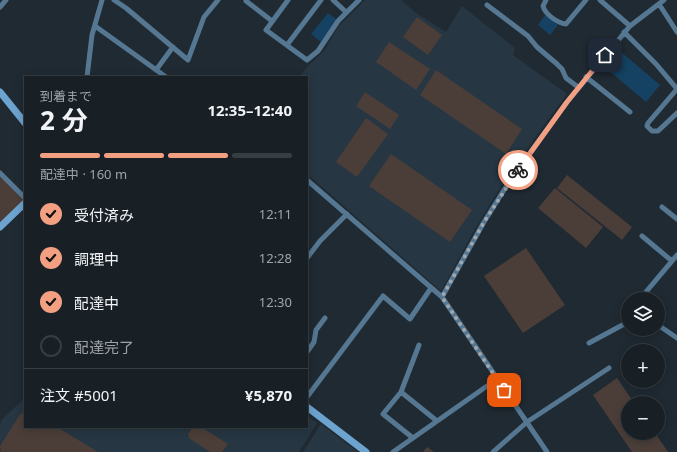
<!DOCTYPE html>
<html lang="ja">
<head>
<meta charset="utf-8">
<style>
  body { margin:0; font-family:"Noto Sans","Noto Sans JP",sans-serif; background:#252d32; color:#f1f3f6; height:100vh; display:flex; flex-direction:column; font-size:15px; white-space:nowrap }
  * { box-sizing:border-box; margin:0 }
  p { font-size:13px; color:#9fa3a7 }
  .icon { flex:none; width:22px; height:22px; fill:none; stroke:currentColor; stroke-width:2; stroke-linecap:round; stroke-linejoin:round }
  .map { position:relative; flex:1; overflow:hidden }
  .side { position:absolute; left:24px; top:76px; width:284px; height:352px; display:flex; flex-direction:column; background:#182026; border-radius:0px; box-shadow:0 2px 10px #0003,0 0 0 1px #363e43 }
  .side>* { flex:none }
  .buttons { position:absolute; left:621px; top:292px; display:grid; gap:8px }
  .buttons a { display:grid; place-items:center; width:44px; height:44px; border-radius:50%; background:#182026; box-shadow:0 2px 10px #0003,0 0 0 1px #363e43; font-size:20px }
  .pin { position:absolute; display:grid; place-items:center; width:34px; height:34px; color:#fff; margin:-17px; border-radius:8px; box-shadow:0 2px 6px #0006 }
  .courier { position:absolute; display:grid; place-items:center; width:40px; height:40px; margin:-20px; border:3px solid #f39f82; border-radius:50%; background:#fff; color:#222; box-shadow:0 1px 5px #0007 }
  .headline em { font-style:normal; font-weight:700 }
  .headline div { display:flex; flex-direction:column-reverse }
  .headline { display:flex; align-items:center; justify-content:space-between; height:68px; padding:0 16px }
  h1 { font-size:26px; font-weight:700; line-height:30px }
  .bar { display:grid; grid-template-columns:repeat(4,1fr); gap:6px 4px; align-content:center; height:48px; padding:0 16px }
  .bar i { height:5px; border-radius:3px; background:#363e43 }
  .bar .selected { background:#f39f82 }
  .bar p { grid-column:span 4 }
  .line { display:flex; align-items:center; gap:10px; padding:0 16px; border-top:1px solid #363e43 }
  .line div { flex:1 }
  ol { padding:0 16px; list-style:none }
  li { display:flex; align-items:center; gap:12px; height:44px }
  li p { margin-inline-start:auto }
  li .icon { padding:4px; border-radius:50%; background:#f39f82; color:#111; stroke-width:4 }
  li:last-child { color:#9fa3a7 }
  li i { width:22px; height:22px; border:2px solid #363e43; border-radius:50% }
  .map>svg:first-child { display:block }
  .built { fill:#263642 }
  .green { fill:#154262 }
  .building { fill:#4b3e39 }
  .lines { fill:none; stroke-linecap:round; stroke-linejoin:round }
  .street { stroke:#557792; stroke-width:5 }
  .secondary { stroke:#6ca3cf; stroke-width:7 }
  .done { stroke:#a0a8ae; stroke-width:4; stroke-dasharray:0 7.2 }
  .route { stroke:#f39f82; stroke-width:5 }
</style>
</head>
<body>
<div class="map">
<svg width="677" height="452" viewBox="0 0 677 452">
  <rect width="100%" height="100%" fill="#202a32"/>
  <path class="built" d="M 365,0 L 401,0 L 416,13 L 446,32 L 462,6 L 515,48 L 513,55 L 567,94 L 506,178 L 474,231 L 441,291 L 307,174 L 307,77 L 299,77 L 310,64 L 324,51 L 338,27 Z
    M 25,398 L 25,427 L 307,427 L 307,416 L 317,423 L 299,452 L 0,452 L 0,424 L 2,419 Z
    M 321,424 L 358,452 L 303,452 Z"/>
  <path class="green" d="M 328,13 L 336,19 L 321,42 L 311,34 Z
    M 545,15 L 558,25 L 550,35 L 538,25 Z
    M 620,51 L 660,85 L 646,102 L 601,64 L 603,61 L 608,65 Z"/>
  <path class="building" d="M 417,17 L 442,35 L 428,55 L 403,37 Z
    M 389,42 L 430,69 L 416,90 L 376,62 Z
    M 436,70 L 522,129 L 506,154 L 420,95 Z
    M 365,92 L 399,115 L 390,129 L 356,106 Z
    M 366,118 L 388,134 L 357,177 L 336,162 Z
    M 391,154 L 472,210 L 450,242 L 369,186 Z
    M 0,173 L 25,198 L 25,203 L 0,227 Z
    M 567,175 L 632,227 L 622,240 L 557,188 Z
    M 555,188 L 603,227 L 586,248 L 538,208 Z
    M 526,248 L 565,305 L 523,333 L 484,276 Z
    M 617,378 L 634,403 L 628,403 L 628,433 L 655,433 L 668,452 L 632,452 L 593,395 Z
    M 21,413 L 25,416 L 25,427 L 57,427 L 98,452 L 1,452 L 0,446 Z
    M 193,427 L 201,427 L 228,444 L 222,452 L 210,452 L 189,438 L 188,434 Z
    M 427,447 L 434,452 L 423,452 Z"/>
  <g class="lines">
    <path class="street" d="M 114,0 L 126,8 L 188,60 L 204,17 L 218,0
      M 247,0 L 246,1 L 272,21
      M 288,0 L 266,30 L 307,60 L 318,51 L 338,21 L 359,0
      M 333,0 L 346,12
      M 546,0 L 543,6 C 545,14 557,23 566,24 L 586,0
      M 600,0 L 630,26
      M 659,4 L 677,32
      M 487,5 L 528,36 L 537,47 L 557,64 L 562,69 L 566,78 L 578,87
      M 0,7 L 6,0
      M 95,26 L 166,77
      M 624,32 L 656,64 L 677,89
      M 287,45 L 321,0
      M 156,70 L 173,47
      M 87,77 L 92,35 L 102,0
      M 586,77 L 630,112
      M 677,89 L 648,123 L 647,126 L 652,131 L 658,131 L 677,113
      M 0,173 L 25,198
      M 307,180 L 442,297 L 547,452
      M 662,207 L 677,219
      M 642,236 L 672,261
      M 307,258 L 320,241 L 347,214
      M 442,297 L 484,222 L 509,182 L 567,102 L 630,26 L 664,0
      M 640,299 L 677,255
      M 658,325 L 677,338
      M 589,343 L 628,322
      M 307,352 L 314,342 L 316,330 L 325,318
      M 401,392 L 437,421
      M 307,397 L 383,296 L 410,319 L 431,288
      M 413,438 L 383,414 L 401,392 L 419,345
      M 393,452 L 497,379
      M 493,452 L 527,422 L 609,368"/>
    <path class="secondary" d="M 0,92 L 25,123
      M 0,227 L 25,203
      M 307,407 L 366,452"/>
  </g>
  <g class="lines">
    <path class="done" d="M 504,390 L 442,297 L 484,222 L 518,170"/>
    <path class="route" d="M 518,170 L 567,102 L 605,55"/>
  </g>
</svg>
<div class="buttons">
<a><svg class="icon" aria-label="layers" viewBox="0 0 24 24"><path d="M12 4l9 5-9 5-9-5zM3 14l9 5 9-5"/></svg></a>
<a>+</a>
<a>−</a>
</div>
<div class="pin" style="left:504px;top:390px;background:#ea580c"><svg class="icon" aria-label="bag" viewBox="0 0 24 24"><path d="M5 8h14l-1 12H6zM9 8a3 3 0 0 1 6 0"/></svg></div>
<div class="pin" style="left:605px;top:55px;background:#1f2937"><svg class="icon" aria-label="home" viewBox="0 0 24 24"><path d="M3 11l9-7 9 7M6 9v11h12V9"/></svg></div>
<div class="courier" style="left:518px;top:170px"><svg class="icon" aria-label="bike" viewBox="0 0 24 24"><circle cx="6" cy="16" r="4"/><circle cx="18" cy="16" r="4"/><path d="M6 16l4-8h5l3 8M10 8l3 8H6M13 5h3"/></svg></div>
<section class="side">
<div class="headline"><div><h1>2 分</h1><p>到着まで</p></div><em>12:35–12:40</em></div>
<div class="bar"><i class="selected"></i><i class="selected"></i><i class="selected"></i><i></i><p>配達中 · 160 m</p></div>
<ol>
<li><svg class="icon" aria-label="check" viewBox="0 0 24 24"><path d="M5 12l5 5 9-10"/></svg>受付済み<p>12:11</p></li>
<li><svg class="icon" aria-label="check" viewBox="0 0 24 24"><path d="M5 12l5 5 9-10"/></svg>調理中<p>12:28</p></li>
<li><svg class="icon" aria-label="check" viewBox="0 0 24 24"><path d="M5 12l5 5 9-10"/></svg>配達中<p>12:30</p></li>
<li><i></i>配達完了</li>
</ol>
<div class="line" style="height:52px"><div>注文 #5001</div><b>¥5,870</b></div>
</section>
</div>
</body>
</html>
